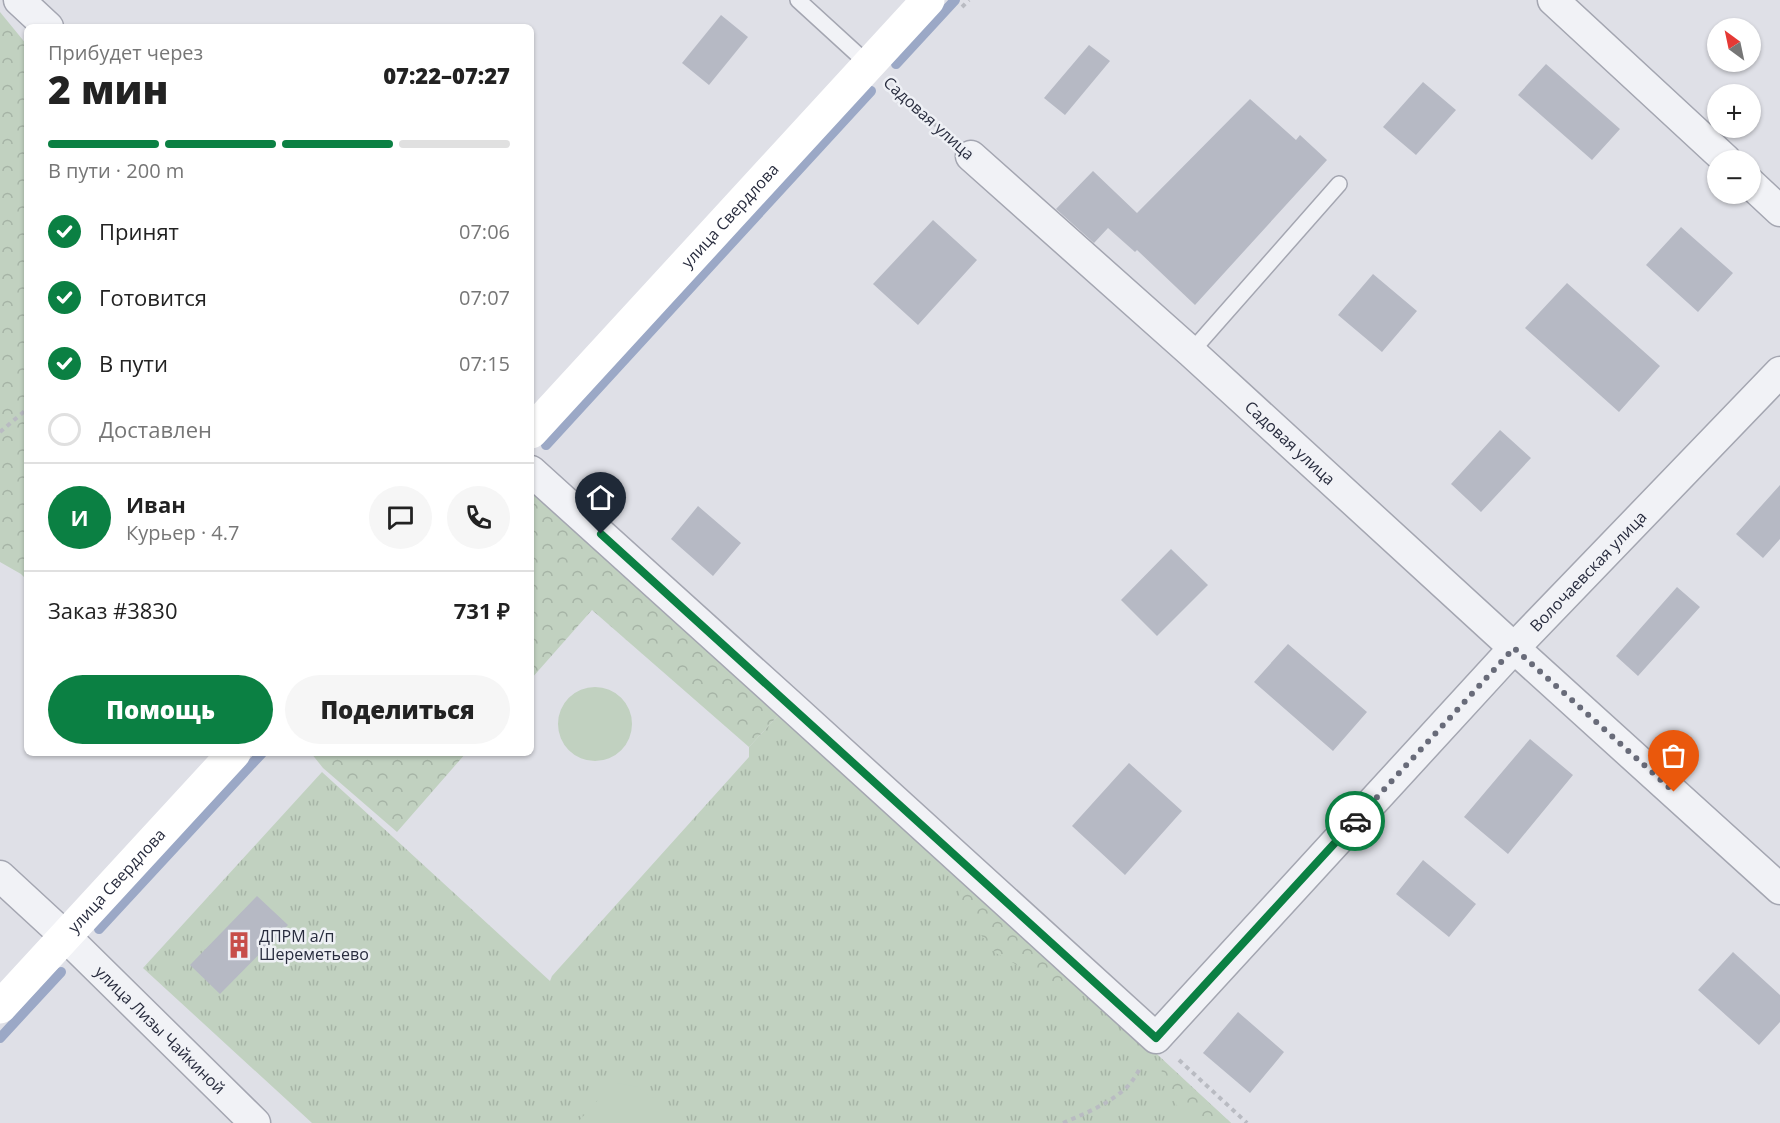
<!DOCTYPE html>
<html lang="ru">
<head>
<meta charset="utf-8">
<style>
  body { margin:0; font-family:"Open Sans",sans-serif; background:#f6f6f6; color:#222; height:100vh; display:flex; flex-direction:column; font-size:22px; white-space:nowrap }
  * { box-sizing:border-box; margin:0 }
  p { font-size:20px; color:#767676 }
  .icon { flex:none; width:33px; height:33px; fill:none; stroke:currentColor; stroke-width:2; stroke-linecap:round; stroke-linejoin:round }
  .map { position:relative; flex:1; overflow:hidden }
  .sheet { position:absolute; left:24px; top:24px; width:510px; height:732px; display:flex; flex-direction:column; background:#fff; border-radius:9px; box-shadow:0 2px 4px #0004 }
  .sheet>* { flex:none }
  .needle { width:39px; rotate:327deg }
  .controls { position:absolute; left:1707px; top:18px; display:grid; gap:12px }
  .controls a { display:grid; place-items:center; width:54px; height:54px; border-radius:50%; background:#fff; box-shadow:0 2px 4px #0004; font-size:30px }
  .pin { position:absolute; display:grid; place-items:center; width:51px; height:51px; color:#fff; margin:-62px -26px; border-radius:50% 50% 50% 0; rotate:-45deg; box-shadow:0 0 6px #0007 }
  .pin .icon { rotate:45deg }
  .courier { position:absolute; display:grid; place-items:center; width:60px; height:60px; margin:-30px; border:4px solid #0b8043; border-radius:50%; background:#fff; color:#222; box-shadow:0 2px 8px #0007 }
  .summary em { font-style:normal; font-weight:800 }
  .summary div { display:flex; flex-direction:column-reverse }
  .summary { display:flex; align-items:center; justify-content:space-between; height:102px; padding:0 24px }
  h1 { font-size:39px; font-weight:800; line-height:45px }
  .bar { display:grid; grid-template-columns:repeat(4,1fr); gap:9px 6px; align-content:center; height:72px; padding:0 24px }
  .bar i { height:8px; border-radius:4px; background:#e0e0e0 }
  .bar .selected { background:#0b8043 }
  .bar p { grid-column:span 4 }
  .line { display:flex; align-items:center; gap:15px; padding:0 24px; border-top:2px solid #e0e0e0 }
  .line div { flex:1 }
  .round { display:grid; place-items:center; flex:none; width:63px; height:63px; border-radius:32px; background:#f6f6f6 }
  ol { padding:0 24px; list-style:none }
  li { display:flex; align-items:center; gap:18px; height:66px }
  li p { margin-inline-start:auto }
  li .icon { padding:6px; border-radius:50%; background:#0b8043; color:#fff; stroke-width:4 }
  li:last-child { color:#767676 }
  li i { width:33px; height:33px; border:3px solid #e0e0e0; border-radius:50% }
  .cta { display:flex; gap:12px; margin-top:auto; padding:12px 24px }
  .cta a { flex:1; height:69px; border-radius:36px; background:#0b8043; color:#fff; font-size:24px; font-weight:800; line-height:69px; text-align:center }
  .cta a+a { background:#f6f6f6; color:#222 }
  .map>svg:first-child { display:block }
  .grass { fill:url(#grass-tufts) }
  .forest { fill:url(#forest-crowns) }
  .pitch { fill:#c1d1c0 }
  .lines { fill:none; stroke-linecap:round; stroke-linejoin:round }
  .stream { stroke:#9ba8c6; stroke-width:10 }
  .building { fill:#b6b9c4 }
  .lane-casing { stroke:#a4a6b1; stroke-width:18 }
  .street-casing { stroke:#a4a6b1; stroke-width:33 }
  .path { stroke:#b9bbc2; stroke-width:4; stroke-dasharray:4.5 4.5; stroke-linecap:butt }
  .lane { stroke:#f1f2f6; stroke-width:15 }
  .street { stroke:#f1f2f6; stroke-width:30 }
  .secondary { stroke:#fff; stroke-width:33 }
  .done { stroke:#686b79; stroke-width:6; stroke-dasharray:0 10.8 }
  .route { stroke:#0b8043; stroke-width:8 }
  .labels { text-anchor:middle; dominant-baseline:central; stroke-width:5; stroke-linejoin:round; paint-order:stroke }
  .street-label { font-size:16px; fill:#282c3e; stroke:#eef0f5 }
  .poi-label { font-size:16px; fill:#282c3e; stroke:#eef0f5; text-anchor:start }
</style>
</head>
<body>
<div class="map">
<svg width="1780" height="1123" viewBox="0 0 1780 1123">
  <defs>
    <pattern id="grass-tufts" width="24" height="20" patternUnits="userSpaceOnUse" patternTransform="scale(1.5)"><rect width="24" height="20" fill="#c1d1c0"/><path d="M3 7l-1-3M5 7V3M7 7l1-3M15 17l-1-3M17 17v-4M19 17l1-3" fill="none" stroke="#a6b4a6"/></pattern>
    <pattern id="forest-crowns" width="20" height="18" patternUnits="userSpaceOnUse" patternTransform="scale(1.5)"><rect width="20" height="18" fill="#c1d1c0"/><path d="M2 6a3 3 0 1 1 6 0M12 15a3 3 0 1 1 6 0" fill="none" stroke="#a6b4a6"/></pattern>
  </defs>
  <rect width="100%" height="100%" fill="#dfe0e7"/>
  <path class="grass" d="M 785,708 L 1231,1123 L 312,1123 L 143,968 L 322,772 L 550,981 L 552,976 L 749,757 L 749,747 Z"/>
  <path class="forest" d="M 0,12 L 27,45 L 27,580 L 21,574 L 0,562 Z
    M 531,482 L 785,708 L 749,747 L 592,610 L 531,679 Z
    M 311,753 L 466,753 L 397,832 L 323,768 Z
    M 963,871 L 1084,987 L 1058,988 L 996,953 L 976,929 L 959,900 Z
    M 1161,1059 L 1231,1123 L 1193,1123 L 1186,1117 L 1168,1094 L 1162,1076 Z"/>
  <path class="pitch" d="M558 724a37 37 0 1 1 74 0a37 37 0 1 1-74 0Z
    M 617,1083 L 638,1087 L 656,1100 L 683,1123 L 577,1123 L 607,1090 Z"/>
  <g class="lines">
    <path class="stream" d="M 896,64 L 955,0
      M 546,445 L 871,91
      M 99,929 L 262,753
      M 0,1038 L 61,972"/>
  </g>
  <path class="building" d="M 721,15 L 748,37 L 709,85 L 682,63 Z
    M 1089,45 L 1110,61 L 1065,115 L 1044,98 Z
    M 1546,64 L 1620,129 L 1592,160 L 1518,95 Z
    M 1423,82 L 1456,110 L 1416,155 L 1383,127 Z
    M 1250,99 L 1296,140 L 1300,135 L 1327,160 L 1195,305 L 1137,250 L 1135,252 L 1108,228 L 1094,243 L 1056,209 L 1093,171 L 1137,213 Z
    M 933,220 L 977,260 L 918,325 L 873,284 Z
    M 1681,227 L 1733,273 L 1698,312 L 1646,265 Z
    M 1373,274 L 1417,311 L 1382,352 L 1338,315 Z
    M 1567,283 L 1660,366 L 1619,412 L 1525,328 Z
    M 1500,430 L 1531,458 L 1481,512 L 1451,484 Z
    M 1780,485 L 1780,539 L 1763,558 L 1736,534 Z
    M 698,506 L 741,543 L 713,576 L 671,539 Z
    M 1171,549 L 1208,585 L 1157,636 L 1121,600 Z
    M 1677,587 L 1700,607 L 1638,676 L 1616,656 Z
    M 1288,644 L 1367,712 L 1333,751 L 1254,682 Z
    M 1530,739 L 1573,775 L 1508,854 L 1464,817 Z
    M 1129,763 L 1182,811 L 1125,875 L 1072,826 Z
    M 1423,860 L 1476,904 L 1449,937 L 1396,894 Z
    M 257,896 L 288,925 L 220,994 L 190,965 Z
    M 1733,952 L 1780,995 L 1780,1022 L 1759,1045 L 1698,990 Z
    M 1238,1012 L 1284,1052 L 1250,1093 L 1203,1053 Z"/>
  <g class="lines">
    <defs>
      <path id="lane" d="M 798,0 L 868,64
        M 1191,352 L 1339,184"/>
      <g id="street">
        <path d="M 19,0 L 48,27"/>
        <path d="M 1553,0 L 1726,160"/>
        <path id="s1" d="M 971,156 L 1191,352 L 1514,648 L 1780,889"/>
        <path d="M 1750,183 L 1780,211"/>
        <path id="s2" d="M 531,471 L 791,706 L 1156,1038 L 1514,648 L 1780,372"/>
        <path id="s3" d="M 0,876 L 65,936 L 255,1123"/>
      </g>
    </defs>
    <use href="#lane" class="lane-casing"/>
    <use href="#street" class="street-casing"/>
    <path class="path" d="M 962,7 L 969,0
      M 893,87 L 948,136
      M 0,432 L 27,409
      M 1179,1060 L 1247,1123
      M 1063,1123 C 1086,1113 1109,1104 1127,1087 C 1133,1081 1137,1073 1141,1067"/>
    <use href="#lane" class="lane"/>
    <use href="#street" class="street"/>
    <g class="secondary">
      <path id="s4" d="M 531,432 L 928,0"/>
      <path id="s5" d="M 0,1007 L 234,753"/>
    </g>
  </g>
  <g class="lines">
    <path class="done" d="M 1355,821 L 1514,648 L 1674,792"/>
    <path class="route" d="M 601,534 L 1156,1038 L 1355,821"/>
  </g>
  <defs>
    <symbol id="building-bare" viewBox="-9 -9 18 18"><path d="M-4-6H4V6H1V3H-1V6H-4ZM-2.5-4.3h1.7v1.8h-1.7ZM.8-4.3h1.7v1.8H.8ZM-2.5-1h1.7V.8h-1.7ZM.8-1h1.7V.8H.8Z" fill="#c74e49" stroke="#eef0f5" stroke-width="2.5" paint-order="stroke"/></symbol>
  </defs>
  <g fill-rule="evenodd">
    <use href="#building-bare" x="220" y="926" width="38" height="38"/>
  </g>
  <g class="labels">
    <g class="street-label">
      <text transform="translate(929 118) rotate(42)">Садовая улица</text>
      <text stroke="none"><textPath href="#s4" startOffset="294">улица Свердлова</textPath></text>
      <text stroke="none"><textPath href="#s1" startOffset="429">Садовая улица</textPath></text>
      <text stroke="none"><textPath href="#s2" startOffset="1480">Волочаевская улица</textPath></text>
      <text stroke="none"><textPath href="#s5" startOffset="172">улица Свердлова</textPath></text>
      <text stroke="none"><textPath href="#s3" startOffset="222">улица Лизы Чайкиной</textPath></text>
    </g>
    <g class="poi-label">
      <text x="259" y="936">ДПРМ а/п<tspan x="259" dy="18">Шереметьево</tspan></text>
    </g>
  </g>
</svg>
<div class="controls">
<a><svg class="needle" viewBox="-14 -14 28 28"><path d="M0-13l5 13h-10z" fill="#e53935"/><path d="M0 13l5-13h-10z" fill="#767676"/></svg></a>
<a>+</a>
<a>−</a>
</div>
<div class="pin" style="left:1674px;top:792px;background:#ea580c"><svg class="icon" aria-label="bag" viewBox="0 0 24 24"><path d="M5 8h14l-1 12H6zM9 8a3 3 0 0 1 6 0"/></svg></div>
<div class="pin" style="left:601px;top:534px;background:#1f2937"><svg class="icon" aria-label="home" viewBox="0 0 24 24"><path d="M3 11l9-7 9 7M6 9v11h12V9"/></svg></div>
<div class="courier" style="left:1355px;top:821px"><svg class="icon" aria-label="car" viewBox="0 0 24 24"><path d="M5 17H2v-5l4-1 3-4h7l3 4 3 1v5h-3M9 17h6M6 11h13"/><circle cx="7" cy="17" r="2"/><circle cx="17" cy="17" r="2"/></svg></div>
<section class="sheet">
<div class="summary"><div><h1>2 мин</h1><p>Прибудет через</p></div><em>07:22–07:27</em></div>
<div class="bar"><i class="selected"></i><i class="selected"></i><i class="selected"></i><i></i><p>В пути · 200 m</p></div>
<ol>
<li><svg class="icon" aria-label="check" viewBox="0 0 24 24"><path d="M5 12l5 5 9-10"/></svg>Принят<p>07:06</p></li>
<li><svg class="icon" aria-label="check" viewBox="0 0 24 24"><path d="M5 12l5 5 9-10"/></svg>Готовится<p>07:07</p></li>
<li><svg class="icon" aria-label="check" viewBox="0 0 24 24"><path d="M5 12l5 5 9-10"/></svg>В пути<p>07:15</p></li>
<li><i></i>Доставлен</li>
</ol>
<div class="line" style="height:108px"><b class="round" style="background:#0b8043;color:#fff">И</b><div><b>Иван</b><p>Курьер · 4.7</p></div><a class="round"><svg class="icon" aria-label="chat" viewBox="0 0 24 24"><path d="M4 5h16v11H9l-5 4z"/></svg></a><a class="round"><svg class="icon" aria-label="phone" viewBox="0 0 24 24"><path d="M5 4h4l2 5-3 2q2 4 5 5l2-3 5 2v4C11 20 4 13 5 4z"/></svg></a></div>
<div class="line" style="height:78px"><div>Заказ #3830</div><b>731 ₽</b></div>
<div class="cta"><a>Помощь</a><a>Поделиться</a></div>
</section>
</div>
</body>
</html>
